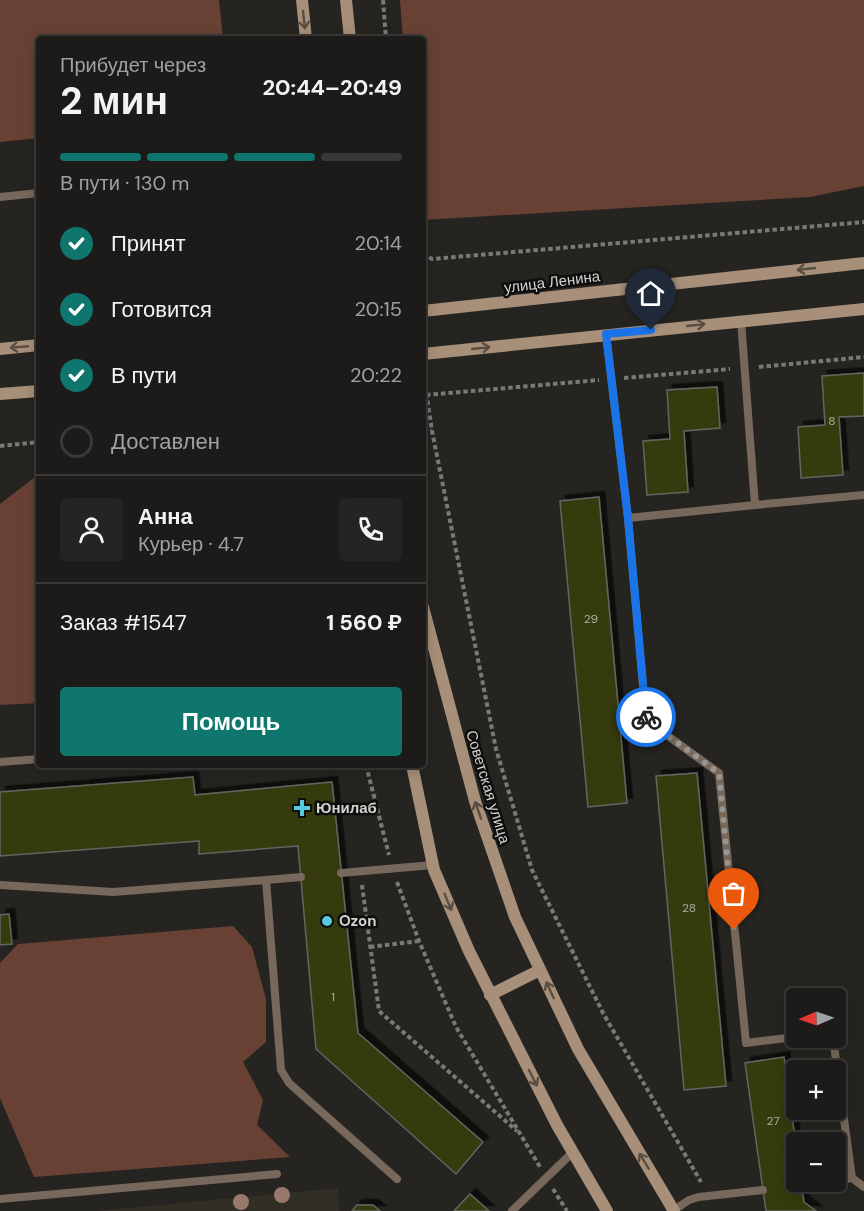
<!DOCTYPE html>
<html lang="ru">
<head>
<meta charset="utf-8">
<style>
  body { margin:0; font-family:"DM Sans",sans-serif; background:#252422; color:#f1f3f6; height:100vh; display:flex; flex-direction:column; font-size:22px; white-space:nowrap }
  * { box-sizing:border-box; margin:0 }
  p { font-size:20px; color:#a0a1a2 }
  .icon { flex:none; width:33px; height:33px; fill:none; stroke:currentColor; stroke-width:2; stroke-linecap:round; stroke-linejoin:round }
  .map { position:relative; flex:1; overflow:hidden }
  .sheet { position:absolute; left:36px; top:36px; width:390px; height:732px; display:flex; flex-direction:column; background:#1c1b19; border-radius:6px; box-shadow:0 3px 15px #0003,0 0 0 2px #3a3938 }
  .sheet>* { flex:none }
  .needle { width:39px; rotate:268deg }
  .buttons { position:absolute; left:786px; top:988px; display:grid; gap:12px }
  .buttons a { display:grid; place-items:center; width:60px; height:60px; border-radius:6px; background:#1c1b19; box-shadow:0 3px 15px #0003,0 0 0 2px #3a3938; font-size:30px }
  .pin { position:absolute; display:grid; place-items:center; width:51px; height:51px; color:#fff; margin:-62px -26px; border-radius:50% 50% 50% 0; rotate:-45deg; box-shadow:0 0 6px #0007 }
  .pin .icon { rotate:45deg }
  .courier { position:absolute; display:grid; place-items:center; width:60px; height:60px; margin:-30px; border:4px solid #1a73e8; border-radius:50%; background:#fff; color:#222; box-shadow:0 2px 8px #0007 }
  .head em { font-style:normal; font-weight:700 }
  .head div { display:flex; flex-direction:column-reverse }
  .head { display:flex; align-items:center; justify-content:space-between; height:102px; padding:0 24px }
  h1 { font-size:39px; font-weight:700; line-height:45px }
  .bar { display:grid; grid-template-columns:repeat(4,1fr); gap:9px 6px; align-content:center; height:72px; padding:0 24px }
  .bar i { height:8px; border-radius:4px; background:#3a3938 }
  .bar .selected { background:#0f766e }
  .bar p { grid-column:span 4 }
  .line { display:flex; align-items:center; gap:15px; padding:0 24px; border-top:2px solid #3a3938 }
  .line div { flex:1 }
  .round { display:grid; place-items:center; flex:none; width:63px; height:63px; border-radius:6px; background:#252422 }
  ol { padding:0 24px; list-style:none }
  li { display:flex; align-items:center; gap:18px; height:66px }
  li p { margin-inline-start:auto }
  li .icon { padding:6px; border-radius:50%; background:#0f766e; color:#fff; stroke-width:4 }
  li:last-child { color:#a0a1a2 }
  li i { width:33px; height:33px; border:3px solid #3a3938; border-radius:50% }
  .cta { display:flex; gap:12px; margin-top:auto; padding:12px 24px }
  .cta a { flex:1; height:69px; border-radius:6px; background:#0f766e; color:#fff; font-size:24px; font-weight:700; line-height:69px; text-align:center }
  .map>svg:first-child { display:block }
  .built { fill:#312e26 }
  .green { fill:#684134 }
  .building { fill:#363a0f; stroke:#646562; stroke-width:1.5; filter:url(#shadow) }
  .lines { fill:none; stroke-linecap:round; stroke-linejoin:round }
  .path { stroke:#7a7977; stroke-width:4; stroke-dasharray:4.5 3; stroke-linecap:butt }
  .lane { stroke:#77685b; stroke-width:8 }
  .secondary { stroke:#a78f79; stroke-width:12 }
  .tree { fill:#99786c }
  .oneway { stroke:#5a4e42 }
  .done { stroke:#979694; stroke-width:6; stroke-dasharray:0 10.8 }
  .route { stroke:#1a73e8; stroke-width:8 }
  .poi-dot { fill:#56c9e0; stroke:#0d0d0c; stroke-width:2 }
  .labels { text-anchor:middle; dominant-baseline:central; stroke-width:5; stroke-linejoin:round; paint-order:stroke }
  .number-label { font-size:12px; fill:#acada1 }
  .street-label { font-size:15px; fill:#d4d3d2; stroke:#0d0d0c }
  .poi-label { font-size:15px; font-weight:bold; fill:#d4d3d2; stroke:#0d0d0c; text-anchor:start }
</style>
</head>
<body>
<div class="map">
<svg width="864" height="1211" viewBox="0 0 864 1211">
  <defs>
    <filter id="shadow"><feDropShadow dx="5.5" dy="-5.5" stdDeviation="0" flood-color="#0009"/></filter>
  </defs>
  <rect width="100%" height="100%" fill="#252421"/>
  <path class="built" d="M 338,1188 L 339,1211 L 97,1211 Z"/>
  <path class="green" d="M 0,0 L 219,0 L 223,39 L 39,39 L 39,138 L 0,142 Z
    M 400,0 L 864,0 L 864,186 L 810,197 L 423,220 L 423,39 L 403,39 Z
    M 39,474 L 39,703 L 0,705 L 0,504 Z
    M 233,926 L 252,947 L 266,999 L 266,1042 L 243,1062 L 263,1100 L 257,1125 L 290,1157 L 34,1177 L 0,1098 L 0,963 L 18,944 Z"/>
  <path class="building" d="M 864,373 L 864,416 L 839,417 L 843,475 L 801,478 L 798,427 L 825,425 L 822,376 Z
    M 717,387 L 720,428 L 684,431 L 688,492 L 647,495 L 643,441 L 670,439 L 667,390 Z
    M 599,497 L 627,803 L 588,807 L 560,501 Z
    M 697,773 L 726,1086 L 684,1090 L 656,776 Z
    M 193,777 L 195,795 L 332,782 L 358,1033 L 483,1142 L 456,1174 L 316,1049 L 298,846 L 199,854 L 199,841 L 0,856 L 0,792 Z
    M 9,914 L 12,944 L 0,945 L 0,915 Z
    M 784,1057 L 796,1146 L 796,1182 L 801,1182 L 804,1202 L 816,1211 L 766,1211 L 745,1063 Z
    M 470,1194 L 489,1211 L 454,1211 Z
    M 357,1205 L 373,1205 L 380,1211 L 352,1211 Z"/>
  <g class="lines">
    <path class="path" d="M 383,0 L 386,39
      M 423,253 L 432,259 L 864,222
      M 759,367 L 864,357
      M 423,371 L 432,431 L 496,749 L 532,870 L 603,1013 L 701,1182
      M 624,378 L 730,369
      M 426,395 L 599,380
      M 423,433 L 432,431
      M 0,446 L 39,442
      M 366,765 L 389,855
      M 397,882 L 419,941 L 456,1027 L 540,1167
      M 362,885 L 379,1011 L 517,1131
      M 370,947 L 419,941
      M 553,1189 L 567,1211"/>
    <path class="lane" d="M 0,197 L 39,193
      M 741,321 L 755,505 L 628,518 L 646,720 L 719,773 L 746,1043 L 796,1037
      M 606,334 L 628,518
      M 755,505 L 864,495
      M 0,762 L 39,759
      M 341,873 L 433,865
      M 266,880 L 301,877
      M 0,885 L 113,892 L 266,880 L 281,1070 L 289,1083 L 397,1179
      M 833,1038 L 852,1178 L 864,1187
      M 836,1181 L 852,1178
      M 802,1186 L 828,1182
      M 0,1199 L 277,1174
      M 674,1210 L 689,1200 L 699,1197 L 763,1190
      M 512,1211 L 573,1152"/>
    <path class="secondary" d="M 302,0 L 306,39
      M 346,0 L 350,39
      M 423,311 L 864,263
      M 0,349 L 39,345
      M 423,354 L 864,309
      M 0,394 L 39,391
      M 423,607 L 475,801 L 515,917 L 578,1049 L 674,1211
      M 412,765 L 434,870 L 469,951 L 557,1125 L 607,1211
      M 490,995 L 540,970"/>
  </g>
  <g class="tree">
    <circle cx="282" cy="1195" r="8"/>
    <circle cx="241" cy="1202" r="8"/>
  </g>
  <defs><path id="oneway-shaft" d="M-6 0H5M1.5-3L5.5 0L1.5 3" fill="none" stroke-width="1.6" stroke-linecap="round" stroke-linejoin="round" transform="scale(1.5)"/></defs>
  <g class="oneway">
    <use href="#oneway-shaft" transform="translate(304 20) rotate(84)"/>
    <use href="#oneway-shaft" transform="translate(806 269) rotate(174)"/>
    <use href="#oneway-shaft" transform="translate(696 325) rotate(-6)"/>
    <use href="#oneway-shaft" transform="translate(19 347) rotate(175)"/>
    <use href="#oneway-shaft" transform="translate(481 348) rotate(-6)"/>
    <use href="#oneway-shaft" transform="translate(478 810) rotate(-109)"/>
    <use href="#oneway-shaft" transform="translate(448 902) rotate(67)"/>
    <use href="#oneway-shaft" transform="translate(550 990) rotate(-115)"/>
    <use href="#oneway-shaft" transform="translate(533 1078) rotate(63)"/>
    <use href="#oneway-shaft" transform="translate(644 1161) rotate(-121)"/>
  </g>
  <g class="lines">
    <path class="done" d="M 646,717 L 646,720 L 719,773 L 734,930"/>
    <path class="route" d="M 646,717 L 628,518 L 606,334 L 651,330"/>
  </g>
  <g class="poi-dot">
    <path d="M299 799h6v6h6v6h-6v6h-6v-6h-6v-6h6z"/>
    <circle cx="327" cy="921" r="6"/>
  </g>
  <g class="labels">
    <g class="number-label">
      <text x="832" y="421">8</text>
      <text x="591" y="619">29</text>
      <text x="689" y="908">28</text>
      <text x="333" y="997">1</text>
      <text x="773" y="1121">27</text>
    </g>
    <g class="street-label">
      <text transform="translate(552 282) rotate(-7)">улица Ленина</text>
      <text transform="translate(488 787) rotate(73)">Советская улица</text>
    </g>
    <g class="poi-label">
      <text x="316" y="808">Юнилаб</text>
      <text x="339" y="921">Ozon</text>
    </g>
  </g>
</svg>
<div class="buttons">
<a><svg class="needle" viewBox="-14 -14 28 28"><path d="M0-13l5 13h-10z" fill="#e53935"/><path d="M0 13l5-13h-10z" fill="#a0a1a2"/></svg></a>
<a>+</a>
<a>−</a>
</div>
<div class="pin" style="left:734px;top:930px;background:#ea580c"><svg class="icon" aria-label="bag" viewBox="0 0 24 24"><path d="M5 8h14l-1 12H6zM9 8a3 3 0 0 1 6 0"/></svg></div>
<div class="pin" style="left:651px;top:330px;background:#1f2937"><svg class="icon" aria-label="home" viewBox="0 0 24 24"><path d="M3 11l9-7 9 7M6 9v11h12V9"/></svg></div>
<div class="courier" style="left:646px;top:717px"><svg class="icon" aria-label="bike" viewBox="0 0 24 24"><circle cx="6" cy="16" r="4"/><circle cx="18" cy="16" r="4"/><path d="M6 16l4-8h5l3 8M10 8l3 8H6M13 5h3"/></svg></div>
<section class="sheet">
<div class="head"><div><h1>2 мин</h1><p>Прибудет через</p></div><em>20:44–20:49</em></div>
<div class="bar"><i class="selected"></i><i class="selected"></i><i class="selected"></i><i></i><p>В пути · 130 m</p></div>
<ol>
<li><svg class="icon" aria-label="check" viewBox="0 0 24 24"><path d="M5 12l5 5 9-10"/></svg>Принят<p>20:14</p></li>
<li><svg class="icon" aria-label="check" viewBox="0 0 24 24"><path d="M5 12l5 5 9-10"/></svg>Готовится<p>20:15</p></li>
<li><svg class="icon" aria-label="check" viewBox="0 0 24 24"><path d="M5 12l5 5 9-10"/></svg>В пути<p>20:22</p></li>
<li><i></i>Доставлен</li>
</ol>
<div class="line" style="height:108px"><a class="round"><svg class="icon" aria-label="person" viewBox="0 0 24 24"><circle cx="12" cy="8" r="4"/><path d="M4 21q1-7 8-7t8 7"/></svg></a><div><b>Анна</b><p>Курьер · 4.7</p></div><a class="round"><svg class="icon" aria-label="phone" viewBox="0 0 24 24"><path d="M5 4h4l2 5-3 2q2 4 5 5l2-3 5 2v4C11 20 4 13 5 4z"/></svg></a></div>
<div class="line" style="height:78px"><div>Заказ #1547</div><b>1 560 ₽</b></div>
<div class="cta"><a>Помощь</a></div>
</section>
</div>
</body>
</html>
